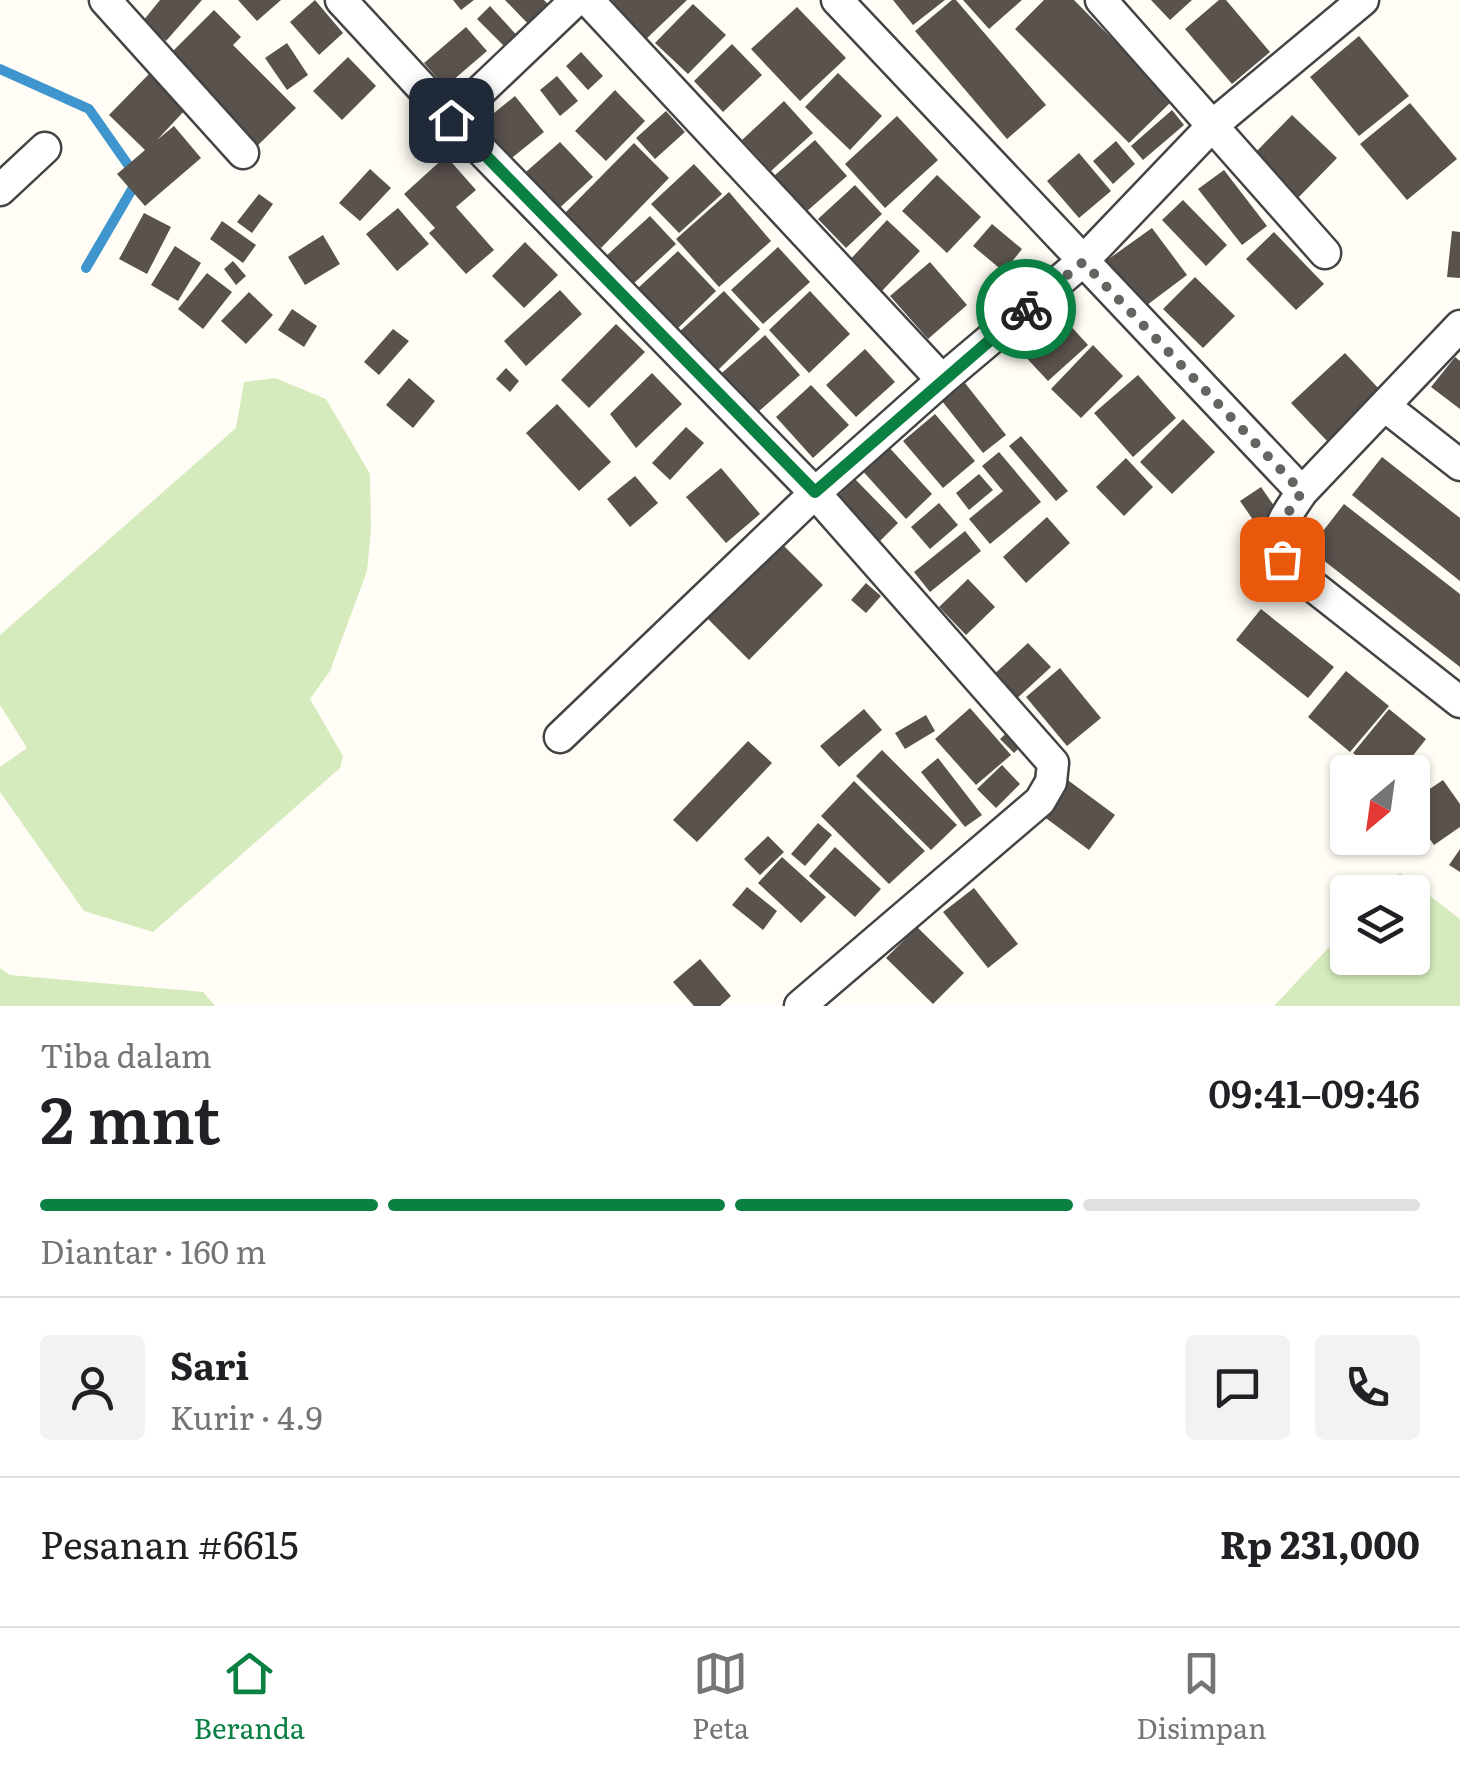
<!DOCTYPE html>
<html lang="id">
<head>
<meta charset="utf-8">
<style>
  body { margin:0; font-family:Literata,serif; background:#f2f2f2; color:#202124; height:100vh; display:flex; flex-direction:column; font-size:38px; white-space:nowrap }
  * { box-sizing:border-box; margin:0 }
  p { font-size:32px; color:#757577 }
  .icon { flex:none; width:55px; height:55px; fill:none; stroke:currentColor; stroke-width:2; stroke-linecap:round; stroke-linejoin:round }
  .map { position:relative; height:1006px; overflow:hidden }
  .drawer { display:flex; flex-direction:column; background:#fff; flex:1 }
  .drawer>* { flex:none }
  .needle { width:65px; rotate:209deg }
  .controls { position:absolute; left:1330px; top:755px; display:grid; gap:20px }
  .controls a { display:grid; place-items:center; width:100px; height:100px; border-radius:10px; background:#fff; box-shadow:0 2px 8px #0004; font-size:50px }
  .pin { position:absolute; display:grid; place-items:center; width:85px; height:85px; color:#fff; margin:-42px; border-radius:20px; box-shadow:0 5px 15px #0006 }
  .courier { position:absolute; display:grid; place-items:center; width:100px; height:100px; margin:-50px; border:8px solid #0b8043; border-radius:50%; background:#fff; color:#222; box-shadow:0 2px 12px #0007 }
  .headline em { font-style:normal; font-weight:600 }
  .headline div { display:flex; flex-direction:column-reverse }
  .headline { display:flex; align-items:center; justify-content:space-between; height:170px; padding:0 40px }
  h1 { font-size:65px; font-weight:600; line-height:75px }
  .bar { display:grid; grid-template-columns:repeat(4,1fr); gap:15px 10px; align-content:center; height:120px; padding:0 40px }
  .bar i { height:12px; border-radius:8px; background:#e0e0e0 }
  .bar .on { background:#0b8043 }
  .bar p { grid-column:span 4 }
  .line { display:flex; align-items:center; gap:25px; padding:0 40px; border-top:2px solid #e0e0e0 }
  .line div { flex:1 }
  .round { display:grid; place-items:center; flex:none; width:105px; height:105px; border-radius:10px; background:#f2f2f2 }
  .tab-bar { display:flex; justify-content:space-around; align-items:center; height:140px; border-top:2px solid #e0e0e0; background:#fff; font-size:28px; color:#757577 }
  .tab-bar a { display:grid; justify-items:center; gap:5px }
  .tab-bar .on { color:#0b8043 }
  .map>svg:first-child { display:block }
  .green { fill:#d5ebbd }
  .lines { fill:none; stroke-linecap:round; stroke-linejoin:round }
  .stream { stroke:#3f96cf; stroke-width:10 }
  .building { fill:#5a524d }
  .minor-casing { stroke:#444; stroke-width:35 }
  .minor { stroke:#fff; stroke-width:30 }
  .done { stroke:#646461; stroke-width:10; stroke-dasharray:0 18 }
  .route { stroke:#0b8043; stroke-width:12 }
</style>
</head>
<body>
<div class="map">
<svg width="1460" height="1006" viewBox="0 0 1460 1006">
  <rect width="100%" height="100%" fill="#fffdf5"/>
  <path class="green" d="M 275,378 L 326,399 L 370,474 L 371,529 L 367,571 L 330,671 L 310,699 L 343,756 L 340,768 L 153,932 L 84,911 L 0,792 L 0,767 L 27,748 L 0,705 L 0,635 L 236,428 L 244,382 Z
    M 1400,873 L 1460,919 L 1460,1006 L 1274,1006 L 1347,928 L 1348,958 L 1412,958 L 1412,892 L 1382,892 Z
    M 0,968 L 10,975 L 203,992 L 215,1006 L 0,1006 Z"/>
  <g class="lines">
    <path class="stream" d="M 0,69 L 89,109 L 138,179 L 86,268"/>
  </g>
  <path class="building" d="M 160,0 L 202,0 L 166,41 L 143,21 Z
    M 238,0 L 281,0 L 257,21 Z
    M 315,0 L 343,33 L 319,55 L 290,22 Z
    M 453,0 L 474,0 L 461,10 Z
    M 505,0 L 544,0 L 553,9 L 533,29 Z
    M 613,0 L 687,0 L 644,41 L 608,4 Z
    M 893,0 L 945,0 L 913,25 Z
    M 952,0 L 956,0 L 1046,105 L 1007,139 L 915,31 Z
    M 963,0 L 1022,0 L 989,29 Z
    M 1044,0 L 1074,0 L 1173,100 L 1129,143 L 1015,29 Z
    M 1151,0 L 1192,0 L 1170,20 Z
    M 1219,0 L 1226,0 L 1270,52 L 1232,84 L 1185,29 Z
    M 693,4 L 726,35 L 688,74 L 655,43 Z
    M 490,6 L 523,42 L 511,53 L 477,19 Z
    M 797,7 L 846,58 L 800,101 L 751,49 Z
    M 214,10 L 241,37 L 233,45 L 296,108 L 253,150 L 173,69 L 181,61 L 172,52 Z
    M 466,27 L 487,51 L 445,87 L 424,63 Z
    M 1359,36 L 1409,96 L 1359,136 L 1310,77 Z
    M 287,43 L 308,75 L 287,90 L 265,58 Z
    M 732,44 L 762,75 L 723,112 L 694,81 Z
    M 581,52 L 603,76 L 588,90 L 566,66 Z
    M 348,57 L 376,86 L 342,120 L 313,91 Z
    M 150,73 L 187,108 L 157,140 L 174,126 L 201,158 L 145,206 L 117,174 L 145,150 L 109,115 Z
    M 838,73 L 882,116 L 850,150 L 805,107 Z
    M 557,76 L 578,101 L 560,116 L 540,90 Z
    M 615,90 L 645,121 L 606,161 L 575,131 Z
    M 515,96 L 544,132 L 503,165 L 473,130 Z
    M 784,101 L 813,133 L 771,171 L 742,140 Z
    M 1410,103 L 1457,159 L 1407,200 L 1360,144 Z
    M 1172,110 L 1184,125 L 1143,160 L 1131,146 Z
    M 666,111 L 685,132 L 655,159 L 636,138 Z
    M 1292,115 L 1337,158 L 1295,201 L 1250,158 Z
    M 897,116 L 938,160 L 885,208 L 845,164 Z
    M 815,140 L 847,176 L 806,212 L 774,176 Z
    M 1116,141 L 1135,164 L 1113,184 L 1093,161 Z
    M 560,142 L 593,177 L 553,214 L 519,178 Z
    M 634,143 L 669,178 L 601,248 L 565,213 Z
    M 1079,153 L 1111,191 L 1079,218 L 1047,181 Z
    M 446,156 L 476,190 L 456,207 L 494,250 L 466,274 L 429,233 L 435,228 L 404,194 Z
    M 694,164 L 722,194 L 679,233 L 651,204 Z
    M 370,169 L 391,188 L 360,221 L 339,203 Z
    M 1224,170 L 1267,226 L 1242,245 L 1198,189 Z
    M 937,175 L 981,217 L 947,253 L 902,211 Z
    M 855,185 L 882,214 L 846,248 L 818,219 Z
    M 729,192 L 771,241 L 719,287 L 676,239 Z
    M 259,194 L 273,204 L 252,233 L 237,222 Z
    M 1183,200 L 1227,245 L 1206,266 L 1162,220 Z
    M 398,208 L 429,244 L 397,271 L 366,234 Z
    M 144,213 L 171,227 L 147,274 L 119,259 Z
    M 650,216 L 676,244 L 632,285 L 605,257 Z
    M 887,220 L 920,251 L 880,293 L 847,263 Z
    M 222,221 L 256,245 L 243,263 L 210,239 Z
    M 992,224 L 1022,249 L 1004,272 L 973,246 Z
    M 1152,228 L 1187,275 L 1139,311 L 1103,263 Z
    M 1452,231 L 1460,232 L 1460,278 L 1447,277 Z
    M 1274,232 L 1324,284 L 1296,310 L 1246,259 Z
    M 323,235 L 340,264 L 305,285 L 288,257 Z
    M 525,242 L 558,275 L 524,308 L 492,276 Z
    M 175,246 L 201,263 L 178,301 L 151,285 Z
    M 778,247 L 810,282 L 763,324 L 731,290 Z
    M 678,251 L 716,291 L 675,331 L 636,290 Z
    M 233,261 L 246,276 L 236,285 L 224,269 Z
    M 930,262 L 967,305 L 928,339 L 890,296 Z
    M 207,273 L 232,292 L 203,329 L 178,309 Z
    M 1195,277 L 1235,316 L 1203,348 L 1163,309 Z
    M 560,290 L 582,314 L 526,366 L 504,341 Z
    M 724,291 L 760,329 L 716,372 L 678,333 Z
    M 810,291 L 850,334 L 809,373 L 769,330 Z
    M 249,292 L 273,315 L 246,344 L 221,321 Z
    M 1047,300 L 1088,345 L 1048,381 L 1007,337 Z
    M 292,309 L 317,326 L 304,347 L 278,330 Z
    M 616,324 L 645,352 L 589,408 L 561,380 Z
    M 393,329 L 409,341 L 379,375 L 364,362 Z
    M 765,335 L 800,375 L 750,419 L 715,379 Z
    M 1093,345 L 1123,376 L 1081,418 L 1051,389 Z
    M 865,349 L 895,382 L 856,417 L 826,385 Z
    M 1345,353 L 1381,391 L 1327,441 L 1291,403 Z
    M 1455,357 L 1460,361 L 1460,409 L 1431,387 Z
    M 506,368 L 519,381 L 510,392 L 496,379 Z
    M 652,373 L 682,404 L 636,448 L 610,414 Z
    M 1138,375 L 1176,418 L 1133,457 L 1094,413 Z
    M 409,378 L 435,401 L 413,428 L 386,405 Z
    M 965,383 L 1006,435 L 983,453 L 942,401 Z
    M 811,385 L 849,425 L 813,458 L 776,417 Z
    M 557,404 L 611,462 L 579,491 L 526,433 Z
    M 935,414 L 975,461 L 943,488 L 903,441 Z
    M 1183,419 L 1215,452 L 1172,494 L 1140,462 Z
    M 686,427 L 704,443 L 670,480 L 652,463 Z
    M 1021,436 L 1068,491 L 1056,501 L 1009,446 Z
    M 886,444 L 932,494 L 906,519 L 860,468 Z
    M 999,452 L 1041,502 L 990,544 L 969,519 L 1003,491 L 982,466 Z
    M 1382,457 L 1460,518 L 1460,581 L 1352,495 Z
    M 1126,458 L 1153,487 L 1124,516 L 1096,487 Z
    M 721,468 L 760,514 L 726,543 L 686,497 Z
    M 979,474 L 993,490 L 969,510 L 956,493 Z
    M 635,476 L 658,503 L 630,527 L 607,499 Z
    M 855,479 L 898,523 L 878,543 L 835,499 Z
    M 1261,487 L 1279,513 L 1258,527 L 1240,501 Z
    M 939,503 L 958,525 L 930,549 L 911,527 Z
    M 1344,504 L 1460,594 L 1460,667 L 1309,549 Z
    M 1047,517 L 1070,543 L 1026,583 L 1003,557 Z
    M 965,531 L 981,551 L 930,592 L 914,572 Z
    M 775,537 L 823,585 L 749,660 L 701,612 Z
    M 968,579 L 995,607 L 966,635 L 939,607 Z
    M 866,583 L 881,596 L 866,613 L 851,600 Z
    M 1261,609 L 1334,667 L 1308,698 L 1236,640 Z
    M 1028,643 L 1051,667 L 1013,702 L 990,678 Z
    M 1060,668 L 1101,718 L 1067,746 L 1026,697 Z
    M 1346,671 L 1389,706 L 1350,752 L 1308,717 Z
    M 970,708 L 1011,755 L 976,785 L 935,739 Z
    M 864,709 L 882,730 L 839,767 L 820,746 Z
    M 1389,709 L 1426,739 L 1400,772 L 1378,772 L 1353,753 Z
    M 926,715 L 935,731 L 905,749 L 895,733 Z
    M 1012,728 L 1025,742 L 1014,753 L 1000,739 Z
    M 748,741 L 772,763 L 697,842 L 673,820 Z
    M 882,750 L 957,825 L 931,850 L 856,776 Z
    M 938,758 L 982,815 L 965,827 L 921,772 Z
    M 1002,765 L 1020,784 L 996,808 L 977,789 Z
    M 1065,778 L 1115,815 L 1089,850 L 1039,813 Z
    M 1443,780 L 1460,804 L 1460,827 L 1434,845 L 1412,814 L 1412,801 Z
    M 854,781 L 925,851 L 889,884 L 821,816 Z
    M 818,823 L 832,835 L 805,866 L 791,854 Z
    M 768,836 L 784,852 L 760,875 L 744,859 Z
    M 835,847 L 881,889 L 855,917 L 809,876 Z
    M 1460,849 L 1460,872 L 1449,865 Z
    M 782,857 L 826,897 L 801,923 L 758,883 Z
    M 747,887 L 777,911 L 763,930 L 732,905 Z
    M 974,888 L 1018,944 L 988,968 L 943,912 Z
    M 917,927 L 964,973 L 933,1004 L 886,958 Z
    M 700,959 L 731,996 L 720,1006 L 694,1006 L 673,982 Z"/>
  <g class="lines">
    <defs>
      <path id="minor" d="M 105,0 L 243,153
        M 341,0 L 451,119 L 576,0
        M 588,0 L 942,380
        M 837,0 L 1302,492
        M 1101,0 L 1325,253
        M 451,119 L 815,493 L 560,737
        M 0,190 L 45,148
        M 1460,326 L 1302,492 C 1278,527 1266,542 1300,576 L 1460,702
        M 1386,407 L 1460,465
        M 800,1006 L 1040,801 L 1051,782 L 1053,763 L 815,493 L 942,380 L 1083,261 L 1213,125 L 1363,0"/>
    </defs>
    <use href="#minor" class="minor-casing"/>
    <use href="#minor" class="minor"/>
  </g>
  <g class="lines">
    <path class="done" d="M 1026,309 L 1083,262 L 1302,492 C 1286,515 1274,530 1282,559"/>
    <path class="route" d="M 451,120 L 815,492 L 1026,309"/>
  </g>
</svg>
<div class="controls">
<a><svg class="needle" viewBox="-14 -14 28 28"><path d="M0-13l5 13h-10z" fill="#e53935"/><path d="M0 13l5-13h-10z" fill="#757577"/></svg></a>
<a><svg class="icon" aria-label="layers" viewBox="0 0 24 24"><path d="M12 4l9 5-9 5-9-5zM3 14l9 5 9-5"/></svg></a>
</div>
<div class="pin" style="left:1282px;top:559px;background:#ea580c"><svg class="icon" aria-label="bag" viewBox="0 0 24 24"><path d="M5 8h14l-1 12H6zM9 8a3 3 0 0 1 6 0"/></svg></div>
<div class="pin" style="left:451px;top:120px;background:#1f2937"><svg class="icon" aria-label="home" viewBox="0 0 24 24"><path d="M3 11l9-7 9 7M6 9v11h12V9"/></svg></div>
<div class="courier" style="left:1026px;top:309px"><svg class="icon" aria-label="bike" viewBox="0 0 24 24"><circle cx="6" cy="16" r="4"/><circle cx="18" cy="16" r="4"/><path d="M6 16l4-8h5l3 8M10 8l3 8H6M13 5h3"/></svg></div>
</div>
<section class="drawer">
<div class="headline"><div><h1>2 mnt</h1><p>Tiba dalam</p></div><em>09:41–09:46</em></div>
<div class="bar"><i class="on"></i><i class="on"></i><i class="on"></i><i></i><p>Diantar · 160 m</p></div>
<div class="line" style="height:180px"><a class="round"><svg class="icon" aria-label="person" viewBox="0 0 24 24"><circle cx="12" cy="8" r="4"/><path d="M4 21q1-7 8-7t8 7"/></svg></a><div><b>Sari</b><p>Kurir · 4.9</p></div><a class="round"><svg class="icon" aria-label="chat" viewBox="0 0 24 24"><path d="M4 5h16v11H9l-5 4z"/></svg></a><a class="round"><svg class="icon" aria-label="phone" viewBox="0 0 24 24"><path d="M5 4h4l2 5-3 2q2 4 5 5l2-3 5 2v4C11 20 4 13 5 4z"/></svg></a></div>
<div class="line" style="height:130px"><div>Pesanan #6615</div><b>Rp 231,000</b></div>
</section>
<nav class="tab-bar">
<a class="on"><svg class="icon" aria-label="home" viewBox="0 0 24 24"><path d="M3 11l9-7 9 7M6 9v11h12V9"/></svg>Beranda</a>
<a><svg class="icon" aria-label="map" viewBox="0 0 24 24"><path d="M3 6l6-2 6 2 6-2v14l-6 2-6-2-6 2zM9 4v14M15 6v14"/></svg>Peta</a>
<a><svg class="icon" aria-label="saved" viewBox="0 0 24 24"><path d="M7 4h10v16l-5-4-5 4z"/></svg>Disimpan</a>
</nav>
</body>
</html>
